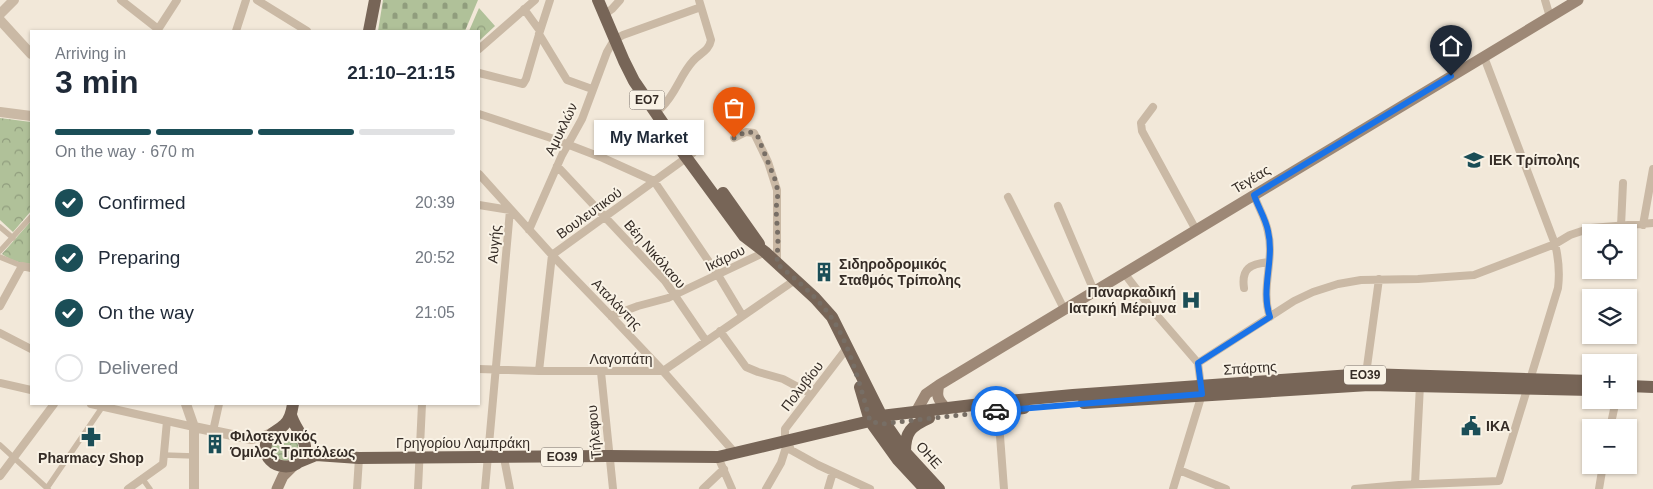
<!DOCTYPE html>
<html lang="en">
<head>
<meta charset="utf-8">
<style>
  body { margin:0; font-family:Helvetica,sans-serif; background:#f2f2f3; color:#1f2937; height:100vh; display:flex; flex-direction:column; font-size:19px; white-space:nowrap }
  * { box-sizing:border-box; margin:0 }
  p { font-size:16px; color:#747a83 }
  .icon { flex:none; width:28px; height:28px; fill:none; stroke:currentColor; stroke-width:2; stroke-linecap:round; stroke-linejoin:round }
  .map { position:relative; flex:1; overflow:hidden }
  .drawer { position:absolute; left:30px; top:30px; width:450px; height:375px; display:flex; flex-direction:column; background:#fff; border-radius:0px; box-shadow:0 1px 4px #0004 }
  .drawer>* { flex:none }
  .tools { position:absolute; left:1582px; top:224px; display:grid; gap:10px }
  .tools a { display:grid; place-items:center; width:55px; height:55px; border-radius:0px; background:#fff; box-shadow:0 1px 4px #0004; font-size:25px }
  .pin { position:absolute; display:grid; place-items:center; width:42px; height:42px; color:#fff; margin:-51px -21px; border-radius:50% 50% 50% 0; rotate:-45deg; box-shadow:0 0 5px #0007 }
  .pin .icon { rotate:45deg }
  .courier { position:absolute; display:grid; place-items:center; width:50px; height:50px; margin:-25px; border:4px solid #1a73e8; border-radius:50%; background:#fff; color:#222; box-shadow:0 1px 6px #0007 }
  .bubble { position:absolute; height:35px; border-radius:0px; background:#fff; box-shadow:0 1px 4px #0004; font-size:16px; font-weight:700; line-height:35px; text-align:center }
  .head em { font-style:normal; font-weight:700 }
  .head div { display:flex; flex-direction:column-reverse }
  .head { display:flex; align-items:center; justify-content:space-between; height:85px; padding:0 25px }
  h1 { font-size:32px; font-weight:700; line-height:38px }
  .bar { display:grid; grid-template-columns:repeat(4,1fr); gap:8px 5px; align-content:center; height:60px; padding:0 25px }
  .bar i { height:6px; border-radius:4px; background:#e0e1e3 }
  .bar .selected { background:#1b4e57 }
  .bar p { grid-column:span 4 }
  ol { padding:0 25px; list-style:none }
  li { display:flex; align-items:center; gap:15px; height:55px }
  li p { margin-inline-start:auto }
  li .icon { padding:5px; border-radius:50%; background:#1b4e57; color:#fff; stroke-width:4 }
  li:last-child { color:#747a83 }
  li i { width:28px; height:28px; border:2px solid #e0e1e3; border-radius:50% }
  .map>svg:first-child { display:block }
  .cemetery { fill:url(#cemetery-stones) }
  .park { fill:url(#park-crowns) }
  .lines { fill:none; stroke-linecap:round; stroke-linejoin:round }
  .pedestrian { stroke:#cab9a5; stroke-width:5.5 }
  .minor { stroke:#cab9a5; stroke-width:8 }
  .tertiary { stroke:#cab9a5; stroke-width:10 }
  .secondary { stroke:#9d8876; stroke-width:11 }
  .primary { stroke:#776557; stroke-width:12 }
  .done { stroke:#776e65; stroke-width:5; stroke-dasharray:0 9 }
  .route { stroke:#1a73e8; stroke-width:6 }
  .labels { text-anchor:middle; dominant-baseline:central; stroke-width:4; stroke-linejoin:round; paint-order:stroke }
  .shield { fill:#f9f2e5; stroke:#70675f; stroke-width:1 }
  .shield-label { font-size:12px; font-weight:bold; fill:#352c26 }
  .street-label { font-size:14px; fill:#352c26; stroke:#f9f2e5 }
  .poi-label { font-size:14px; font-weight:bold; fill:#352c26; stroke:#f9f2e5; text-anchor:start }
</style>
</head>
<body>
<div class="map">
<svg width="1653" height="489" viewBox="0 0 1653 489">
  <defs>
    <pattern id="cemetery-stones" width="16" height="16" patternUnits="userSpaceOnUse" patternTransform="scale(1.25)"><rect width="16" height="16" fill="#b0c199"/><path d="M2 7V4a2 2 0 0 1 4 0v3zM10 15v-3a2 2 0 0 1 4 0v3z" fill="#909d7d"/></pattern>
    <pattern id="park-crowns" width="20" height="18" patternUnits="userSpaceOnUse" patternTransform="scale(1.25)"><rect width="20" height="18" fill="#b0c199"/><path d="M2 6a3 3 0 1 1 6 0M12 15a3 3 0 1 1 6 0" fill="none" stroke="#909d7d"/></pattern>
  </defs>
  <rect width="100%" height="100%" fill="#f2e8d9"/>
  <path class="cemetery" d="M 383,0 L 478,0 L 465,31 L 378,31 Z"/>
  <path class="park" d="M 479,8 L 495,26 L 479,41 L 479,31 L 469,31 Z
    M 0,118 L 31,122 L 31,211 L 13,232 L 0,220 Z
    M 31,221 L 31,264 C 20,263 12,261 2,254 Z
    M 284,430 L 294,434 C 301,446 300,457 285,461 L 274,457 L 269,444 Z"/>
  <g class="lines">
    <path class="pedestrian" d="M 0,227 L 13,238
      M 0,251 L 31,217
      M 0,257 L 22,266
      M 0,445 L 48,489
      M 164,455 L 194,456
      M 142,478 L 150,489
      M 47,488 L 103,406"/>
    <path class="minor" d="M 121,0 L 158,29
      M 257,0 L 307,31
      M 1545,0 L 1550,17
      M 524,9 L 540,31 L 550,0
      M 605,14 L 612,9 L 620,0
      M 157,31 L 177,0
      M 236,31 L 246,0
      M 539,34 L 567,80 L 592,89
      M 479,49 L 535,0
      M 479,73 L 523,84 L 526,79 L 540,31
      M 1153,107 L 1141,123 L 1142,131 L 1196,230
      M 661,108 C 676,94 680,75 693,61 C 700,53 709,51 711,40 L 699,0
      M 479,114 L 551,138 L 603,158 L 654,181 L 718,275 L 742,315
      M 734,138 L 746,132 L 754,133 L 768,162 L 777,190 L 777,263
      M 557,166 L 665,281 L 706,341
      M 479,174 L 552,255 L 611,316 L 663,371 L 735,453
      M 1254,195 C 1258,207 1266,219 1268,232 C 1275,260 1260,289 1270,317
      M 1008,197 L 1064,309
      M 479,205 L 510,210
      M 1058,206 L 1094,291
      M 1643,225 L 1653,169
      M 1621,226 L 1623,183
      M 529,230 L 562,155 L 582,119 L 607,52 L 614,40 L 623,35 L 701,7
      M 1124,273 L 1154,312 L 1198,363 L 1202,394 L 1173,489
      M 1244,288 C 1241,268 1251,264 1268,262
      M 0,306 L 22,266 L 31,268
      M 611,316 L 638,306 L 668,298 L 765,252
      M 720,331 L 746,367 L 758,372 L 783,379 L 811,394
      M 0,333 L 31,349
      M 847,348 L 785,429 L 785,435 L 791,450 L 818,465 L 870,489
      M 1198,363 L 1294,301 L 1313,292 L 1338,284 L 1361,280 L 1418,279 L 1474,275 L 1555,244 L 1570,235 L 1591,228 L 1653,223
      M 479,369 L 539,371 L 663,371 L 795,280
      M 539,371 L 552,255 L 693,153
      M 601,372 L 613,489
      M 1366,374 L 1379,279
      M 0,383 L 31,390
      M 91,404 L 194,427
      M 998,409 L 1004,489
      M 1610,428 L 1616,400
      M 213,431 L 219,404
      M 718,457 L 732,489
      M 504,458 L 510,489
      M 1179,470 L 1226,489
      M 0,476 L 54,404
      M 1415,484 L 1420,385
      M 128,489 L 163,464 L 167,421
      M 357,489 L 359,458
      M 418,489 L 422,404
      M 485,489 L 510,210
      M 703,489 L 724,469
      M 766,489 L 781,463 L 788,441
      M 828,489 L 833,472
      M 1355,489 L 1399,485 L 1499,481 L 1558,288 C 1560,272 1559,260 1555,244 L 1484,57
      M 1599,489 L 1603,465"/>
    <path class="tertiary" d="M 0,14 L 14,0
      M 0,20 L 31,54
      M 0,112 L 31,116
      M 186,404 L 194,427 L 194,489
      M 194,427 L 251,439 L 262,437 L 273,432"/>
    <path class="secondary" d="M 939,385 C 936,396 938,400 946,408
      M 916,412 L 926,394 L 939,385 L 1578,0
      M 277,489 L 283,476 L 293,466"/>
    <path class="primary" d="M 598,0 L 624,61 L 634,81 L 686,157 L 744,236 L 765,252 L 815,298 L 832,317 L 885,423 L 905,452 L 939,489
      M 369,31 L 375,0
      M 723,193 L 759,244
      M 1629,386 L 1653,387
      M 860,387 L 870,421 L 898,460 L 925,489
      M 1084,403 L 1369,385 L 1591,390
      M 979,413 L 1024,408
      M 291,415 C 294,426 304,437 305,446 C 307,475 261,472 266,444 C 268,433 277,432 284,425 C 290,420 292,411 293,404
      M 905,452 C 905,432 911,426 929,418
      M 299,462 L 316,455 L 359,458 L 608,456 L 718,457 L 870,421 L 881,416 L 998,402 L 1073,395 L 1366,374 L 1591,381"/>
  </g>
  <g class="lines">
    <path class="done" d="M 734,138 C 743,133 751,128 758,137 L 776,182 L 778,193 L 776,209 L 778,239 L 777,264 C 796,279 817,297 831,317 C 849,342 862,391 870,421 L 881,424 L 996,411"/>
    <path class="route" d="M 996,411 L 1202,394 L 1198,363 L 1270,317 C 1260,289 1275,260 1268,231 C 1266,219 1258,207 1254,195 L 1451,76"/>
  </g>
  <defs>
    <symbol id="school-bare" viewBox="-9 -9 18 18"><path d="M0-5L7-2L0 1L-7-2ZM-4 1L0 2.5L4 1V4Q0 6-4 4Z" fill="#1b4e57" stroke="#f9f2e5" stroke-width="2.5" paint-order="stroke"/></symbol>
    <symbol id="building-bare" viewBox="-9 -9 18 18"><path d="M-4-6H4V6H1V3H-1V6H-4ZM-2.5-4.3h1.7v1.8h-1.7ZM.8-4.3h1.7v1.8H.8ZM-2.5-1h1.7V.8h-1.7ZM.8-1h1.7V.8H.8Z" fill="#1b4e57" stroke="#f9f2e5" stroke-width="2.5" paint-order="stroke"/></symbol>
    <symbol id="hospital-bare" viewBox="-9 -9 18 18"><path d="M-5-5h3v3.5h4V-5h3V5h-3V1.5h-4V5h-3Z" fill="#1b4e57" stroke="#f9f2e5" stroke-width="2.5" paint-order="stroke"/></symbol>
    <symbol id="civic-bare" viewBox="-9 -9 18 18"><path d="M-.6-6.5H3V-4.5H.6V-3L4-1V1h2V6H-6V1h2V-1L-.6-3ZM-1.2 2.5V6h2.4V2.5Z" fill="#1b4e57" stroke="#f9f2e5" stroke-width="2.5" paint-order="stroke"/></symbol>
    <symbol id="pharmacy-bare" viewBox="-9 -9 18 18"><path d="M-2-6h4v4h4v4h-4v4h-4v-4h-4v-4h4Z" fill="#1b4e57" stroke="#f9f2e5" stroke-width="2.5" paint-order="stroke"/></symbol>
  </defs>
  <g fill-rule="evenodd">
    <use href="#school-bare" x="1460" y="146" width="28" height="28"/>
    <use href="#building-bare" x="810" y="258" width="28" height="28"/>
    <use href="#hospital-bare" x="1177" y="286" width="28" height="28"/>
    <use href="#civic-bare" x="1457" y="412" width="28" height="28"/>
    <use href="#pharmacy-bare" x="77" y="423" width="28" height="28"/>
    <use href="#building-bare" x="201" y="430" width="28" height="28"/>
  </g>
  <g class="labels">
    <g class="shield">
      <rect x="629.5" y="90.5" width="35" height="19" rx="4"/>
      <rect x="1344" y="365.5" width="42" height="19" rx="4"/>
      <rect x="541" y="447.5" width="42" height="19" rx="4"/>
    </g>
    <g class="shield-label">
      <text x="647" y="100">ΕΟ7</text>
      <text x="1365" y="375">ΕΟ39</text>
      <text x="562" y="457">ΕΟ39</text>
    </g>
    <g class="street-label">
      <text transform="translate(561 129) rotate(-64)">Αμυκλών</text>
      <text transform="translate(1251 179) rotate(-31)">Τεγέας</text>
      <text transform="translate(589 213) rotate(-36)">Βουλευτικού</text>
      <text transform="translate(494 244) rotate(-85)">Αυγής</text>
      <text transform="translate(655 254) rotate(49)">Βέη Νικόλαου</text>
      <text transform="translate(725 258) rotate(-26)">Ικάρου</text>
      <text transform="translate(617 304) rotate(46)">Αταλάντης</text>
      <text x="621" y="359">Λαγοπάτη</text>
      <text transform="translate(1250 368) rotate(-4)">Σπάρτης</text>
      <text transform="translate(802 386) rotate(-52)">Πολυβίου</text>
      <text transform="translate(594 432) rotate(-95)">Τήλεφου</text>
      <text x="463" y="443">Γρηγορίου Λαμπράκη</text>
      <text transform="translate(929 455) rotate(48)">ΟΗΕ</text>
    </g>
    <g class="poi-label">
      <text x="1489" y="160">ΙΕΚ Τρίπολης</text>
      <text x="839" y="264">Σιδηροδρομικός<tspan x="839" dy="16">Σταθμός Τρίπολης</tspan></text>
      <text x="1176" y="292" text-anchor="end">Παναρκαδική<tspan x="1176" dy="16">Ιατρική Μέριμνα</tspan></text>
      <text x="1486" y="426">ΙΚΑ</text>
      <text x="230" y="436">Φιλοτεχνικός<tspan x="230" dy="16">Όμιλος Τριπόλεως</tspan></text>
      <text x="91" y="458" text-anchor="middle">Pharmacy Shop</text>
    </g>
  </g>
</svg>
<div class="tools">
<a><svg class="icon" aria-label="locate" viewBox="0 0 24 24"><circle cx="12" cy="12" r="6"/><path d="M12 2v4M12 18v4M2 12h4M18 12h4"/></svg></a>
<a><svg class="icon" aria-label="layers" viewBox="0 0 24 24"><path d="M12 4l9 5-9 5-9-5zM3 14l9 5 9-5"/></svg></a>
<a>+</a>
<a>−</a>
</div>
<div class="pin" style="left:734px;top:138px;background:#ea580c"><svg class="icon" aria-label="bag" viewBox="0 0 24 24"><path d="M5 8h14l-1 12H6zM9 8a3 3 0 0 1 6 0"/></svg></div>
<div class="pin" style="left:1451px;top:76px;background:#1f2937"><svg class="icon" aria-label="home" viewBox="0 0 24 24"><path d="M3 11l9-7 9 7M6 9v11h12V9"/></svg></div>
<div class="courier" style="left:996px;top:411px"><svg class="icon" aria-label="car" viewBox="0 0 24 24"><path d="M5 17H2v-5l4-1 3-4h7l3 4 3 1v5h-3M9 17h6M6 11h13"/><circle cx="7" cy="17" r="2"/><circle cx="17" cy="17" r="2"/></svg></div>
<div class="bubble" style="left:594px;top:120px;width:110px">My Market</div>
<section class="drawer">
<div class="head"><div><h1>3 min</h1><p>Arriving in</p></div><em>21:10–21:15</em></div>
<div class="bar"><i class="selected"></i><i class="selected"></i><i class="selected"></i><i></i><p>On the way · 670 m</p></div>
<ol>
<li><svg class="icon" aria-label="check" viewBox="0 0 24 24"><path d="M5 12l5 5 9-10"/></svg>Confirmed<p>20:39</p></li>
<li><svg class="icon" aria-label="check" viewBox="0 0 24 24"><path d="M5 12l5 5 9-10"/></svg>Preparing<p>20:52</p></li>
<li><svg class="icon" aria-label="check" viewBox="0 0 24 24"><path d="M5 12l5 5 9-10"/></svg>On the way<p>21:05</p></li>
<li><i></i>Delivered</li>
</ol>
</section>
</div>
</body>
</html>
